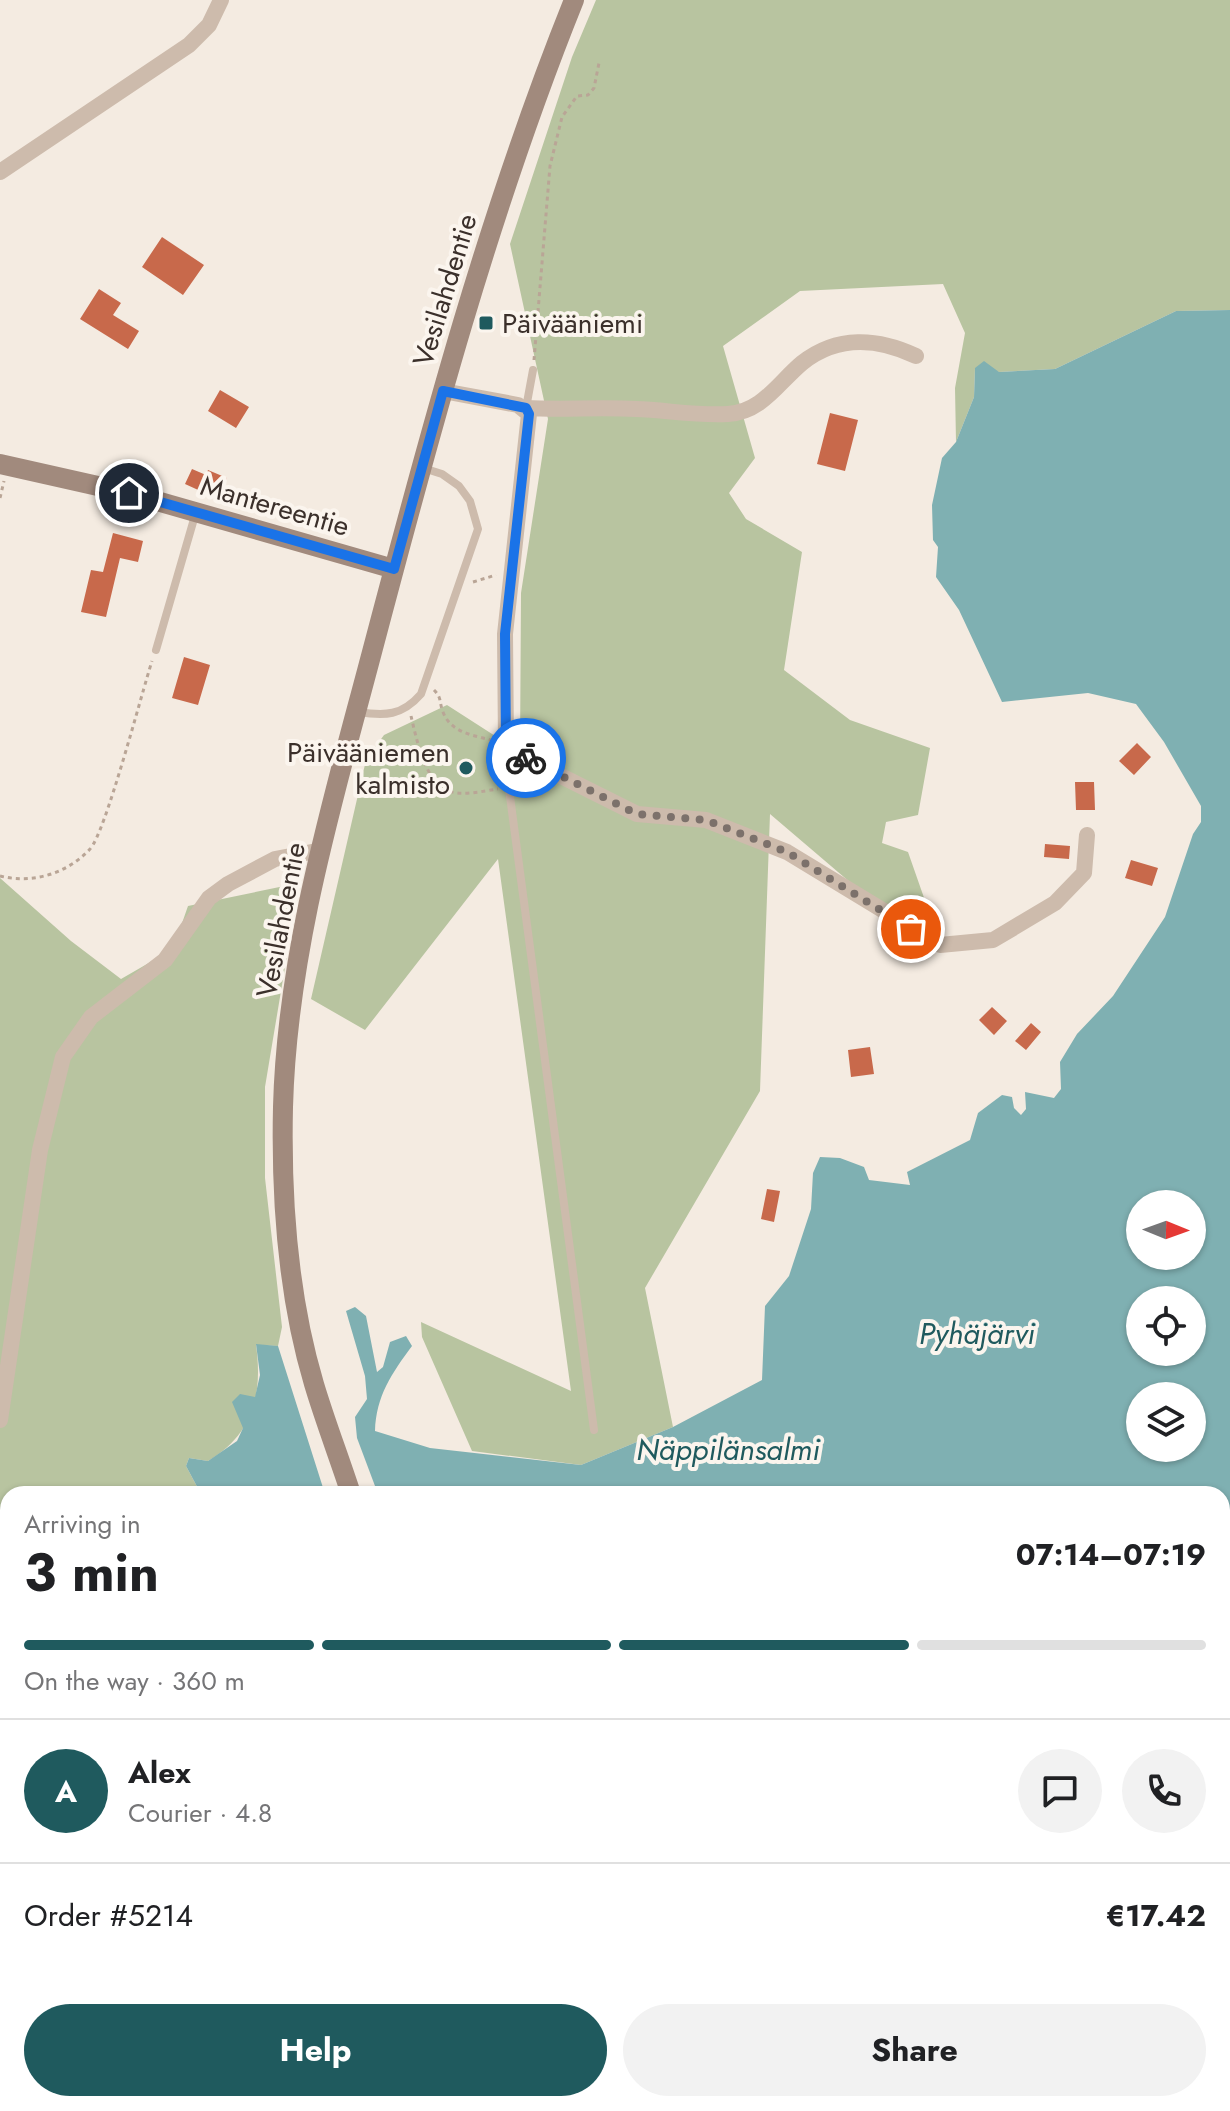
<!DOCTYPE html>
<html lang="en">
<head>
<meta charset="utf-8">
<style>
  body { margin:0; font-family:Jost,sans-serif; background:#f2f2f2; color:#202124; height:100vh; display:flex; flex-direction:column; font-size:30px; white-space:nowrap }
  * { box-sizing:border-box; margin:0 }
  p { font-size:26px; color:#757577 }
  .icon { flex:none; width:44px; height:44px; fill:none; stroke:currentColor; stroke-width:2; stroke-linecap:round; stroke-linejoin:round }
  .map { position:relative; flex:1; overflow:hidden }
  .side { position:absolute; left:0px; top:1486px; width:1230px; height:626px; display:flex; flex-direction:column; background:#fff; border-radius:24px 24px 0 0; box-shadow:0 2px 6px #0004 }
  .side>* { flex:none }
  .needle { width:52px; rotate:91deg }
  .fabs { position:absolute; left:1126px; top:1190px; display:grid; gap:16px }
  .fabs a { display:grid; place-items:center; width:80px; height:80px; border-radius:50%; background:#fff; box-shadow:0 2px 6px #0004; font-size:40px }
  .pin { position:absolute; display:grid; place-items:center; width:68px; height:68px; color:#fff; margin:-34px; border:4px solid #fff; border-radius:50%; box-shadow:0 2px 8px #0007 }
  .courier { position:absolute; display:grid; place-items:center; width:80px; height:80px; margin:-40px; border:6px solid #1a73e8; border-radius:50%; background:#fff; color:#222; box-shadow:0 2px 10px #0007 }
  .overview em { font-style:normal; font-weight:700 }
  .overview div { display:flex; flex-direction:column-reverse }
  .overview { display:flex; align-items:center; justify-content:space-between; height:136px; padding:0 24px }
  h1 { font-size:52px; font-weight:700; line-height:60px }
  .bar { display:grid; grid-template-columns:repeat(4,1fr); gap:12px 8px; align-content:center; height:96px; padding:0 24px }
  .bar i { height:10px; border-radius:6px; background:#e0e0e0 }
  .bar .active { background:#1f5a5e }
  .bar p { grid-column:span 4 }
  .line { display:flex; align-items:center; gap:20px; padding:0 24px; border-top:2px solid #e0e0e0 }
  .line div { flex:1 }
  .round { display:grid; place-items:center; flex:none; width:84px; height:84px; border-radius:42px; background:#f2f2f2 }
  .action { display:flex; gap:16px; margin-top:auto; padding:16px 24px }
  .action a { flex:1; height:92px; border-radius:48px; background:#1f5a5e; color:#fff; font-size:32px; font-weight:700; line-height:92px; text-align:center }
  .action a+a { background:#f2f2f2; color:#202124 }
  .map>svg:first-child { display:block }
  .green { fill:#b8c4a0 }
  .water { fill:#7fb0b2; fill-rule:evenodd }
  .building { fill:#c8694b }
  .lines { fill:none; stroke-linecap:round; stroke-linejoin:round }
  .path { stroke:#b9a596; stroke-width:3; stroke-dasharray:4 4; stroke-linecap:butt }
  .lane { stroke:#cdbbac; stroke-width:8 }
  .street { stroke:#cdbbac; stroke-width:16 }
  .secondary { stroke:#a18a7d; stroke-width:20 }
  .done { stroke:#7c716b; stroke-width:8; stroke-dasharray:0 14.4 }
  .route { stroke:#1a73e8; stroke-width:10 }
  .poi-dot { fill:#1f5a5e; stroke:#fbf5ee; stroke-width:3 }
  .labels { text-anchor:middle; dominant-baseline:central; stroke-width:8; stroke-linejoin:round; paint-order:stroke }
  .street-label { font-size:28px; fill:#3b302b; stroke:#fbf5ee }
  .poi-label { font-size:28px; fill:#3b302b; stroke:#fbf5ee; text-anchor:start }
  .water-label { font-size:30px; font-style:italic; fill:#1f5a5e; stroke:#fbf5ee }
</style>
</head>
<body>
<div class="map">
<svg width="1230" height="2111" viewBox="0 0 1230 2111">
  <rect width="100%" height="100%" fill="#f4ebe1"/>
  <path class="green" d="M 596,0 L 1230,0 L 1230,310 L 1176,311 L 1055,369 L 999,372 L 975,368 L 974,397 L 956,442 L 955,388 L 965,333 L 943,284 L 800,291 L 723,346 L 755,458 L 729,493 L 746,519 L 802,552 L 784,670 L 850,720 L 930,748 L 918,815 L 886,822 L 882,843 L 908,852 L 929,912 L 872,901 L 770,814 L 760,1091 L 645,1288 L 673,1427 L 581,1465 L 472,1451 L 422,1337 L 421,1322 L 571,1391 L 498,859 L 365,1030 L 311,999 L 366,760 L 384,735 L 447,705 L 520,752 L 521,593 L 548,419 L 510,244 L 572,57 Z
    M 0,878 L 71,941 L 121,979 L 173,949 L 188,906 L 299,883 L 265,1087 L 265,1178 L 282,1327 L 278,1346 L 256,1345 C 263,1394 253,1435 208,1461 L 189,1458 L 186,1466 L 201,1494 L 8,1494 L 8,1759 L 0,1764 Z"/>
  <path class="water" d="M 1230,310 L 1230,2111 L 1176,2111 L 1170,2104 L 1222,2104 L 1222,1494 L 378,1494 L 357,1438 L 355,1417 L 367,1399 L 365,1376 L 346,1311 L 355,1307 L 366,1316 L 377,1372 L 383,1367 L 390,1342 L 406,1336 L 412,1346 C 392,1373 376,1396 375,1431 L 430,1448 L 581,1465 L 673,1427 L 762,1380 L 765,1306 L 789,1276 L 811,1209 L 813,1173 L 820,1157 L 840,1158 L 864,1167 L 869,1180 L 910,1185 L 907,1172 L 970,1140 L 978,1113 L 1002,1095 L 1012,1097 L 1014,1108 L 1021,1115 L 1026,1109 L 1025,1092 L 1054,1098 L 1061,1089 L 1060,1062 L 1077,1034 L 1113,996 L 1165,917 L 1193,834 L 1201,822 L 1201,806 L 1164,742 L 1136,704 L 1088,693 L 1002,702 L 959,610 L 936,577 L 938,547 L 933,540 L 932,505 L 942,458 L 956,442 L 974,397 L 975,368 L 984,361 L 999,372 L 1055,369 L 1176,311 ZM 1192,1204 L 1192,1256 L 1140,1256 L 1140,1204 ZM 1192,1300 L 1192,1352 L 1140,1352 L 1140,1300 ZM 1140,1396 L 1192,1396 L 1192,1448 L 1140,1448 Z
    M 256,1344 L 278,1346 L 325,1494 L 201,1494 L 186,1466 L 189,1458 L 208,1461 L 237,1441 L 243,1428 L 232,1402 L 240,1394 L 255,1397 L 260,1375 Z
    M 122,2104 L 610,2104 L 614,2111 L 119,2111 Z"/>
  <path class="building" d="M 162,237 L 204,265 L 183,295 L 142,267 Z
    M 99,289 L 121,303 L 113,315 L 139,331 L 128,349 L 80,319 Z
    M 220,390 L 249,407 L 236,428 L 208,411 Z
    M 830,413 L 858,420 L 845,471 L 817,464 Z
    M 192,469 L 206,475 L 208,470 L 227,478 L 218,499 L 185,484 Z
    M 113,533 L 143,541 L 138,562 L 120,558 L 106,617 L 81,612 L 91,570 L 103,572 Z
    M 184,657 L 210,665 L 198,705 L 172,698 Z
    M 1137,743 L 1151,757 L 1134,775 L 1119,761 Z
    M 1075,782 L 1094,782 L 1095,810 L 1076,810 Z
    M 1045,844 L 1070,846 L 1069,859 L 1044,857 Z
    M 1131,860 L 1158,868 L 1152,886 L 1125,878 Z
    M 992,1007 L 1007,1021 L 994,1035 L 979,1020 Z
    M 1031,1023 L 1041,1032 L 1026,1050 L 1015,1041 Z
    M 870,1047 L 874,1074 L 851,1077 L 848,1050 Z
    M 767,1189 L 780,1191 L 774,1222 L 761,1219 Z"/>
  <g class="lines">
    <path class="path" d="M 534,360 L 550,166 L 562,117 L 577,96 L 588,95 L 594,88 L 599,63
      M 0,498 L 4,481
      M 473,582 L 496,575
      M 434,690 C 442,698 439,702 443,712 C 451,733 473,735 491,740
      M 411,716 C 416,737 425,781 446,790 C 461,797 482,791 498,789
      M 0,876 C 32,884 67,874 90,849 C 105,834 142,692 152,661"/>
    <path class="lane" d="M 526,408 L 533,370
      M 156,650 L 196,512
      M 358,712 C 385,716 402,716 421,694 L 478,529 L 470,501 L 459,486 L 442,474 L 423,468
      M 507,749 L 509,789 L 594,1430"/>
    <path class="street" d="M 0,172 L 189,45 L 209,25 L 221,0
      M 443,391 L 518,405 L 529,414 L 505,634 L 506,745 L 513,752 L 637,814 L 706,820 L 787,852 L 940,945 L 993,940 L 1055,903 L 1084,873 L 1087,835
      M 526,408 C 563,410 599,407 636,409 C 666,410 698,416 728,414 C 762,412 778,383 802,363 C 837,335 878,338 916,356
      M 0,1420 L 40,1150 L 63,1057 L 91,1017 L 165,960 L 209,898 L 228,884 L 275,859 L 322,850"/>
    <path class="secondary" d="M 0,464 L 129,493 L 394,569
      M 351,1494 C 339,1457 325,1421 314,1384 C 288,1297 281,1197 283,1107 C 287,952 333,800 372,652 C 430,432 489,211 574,0
      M 646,2104 L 649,2111"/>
  </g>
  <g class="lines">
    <path class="done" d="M 526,758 L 637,814 L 706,820 L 787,852 L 911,929"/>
    <path class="route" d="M 129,493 L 394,569 L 443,391 L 526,408 L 529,414 L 505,634 L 506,745 L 526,758"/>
  </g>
  <g class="poi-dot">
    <rect x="478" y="315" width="16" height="16" rx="4"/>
    <circle cx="466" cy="768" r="8"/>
  </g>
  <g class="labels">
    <g class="street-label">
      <text transform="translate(445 290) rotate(-73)">Vesilahdentie</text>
      <text transform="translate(275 506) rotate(16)">Mantereentie</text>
      <text transform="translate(281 920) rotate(-79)">Vesilahdentie</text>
    </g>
    <g class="poi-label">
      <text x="502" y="323">Päivääniemi</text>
      <text x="450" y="752" text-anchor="end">Päivääniemen<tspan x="450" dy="32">kalmisto</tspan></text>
    </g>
    <g class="water-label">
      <text x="977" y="1333">Pyhäjärvi</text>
      <text x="728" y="1449">Näppilänsalmi</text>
    </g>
  </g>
</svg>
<div class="fabs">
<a><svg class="needle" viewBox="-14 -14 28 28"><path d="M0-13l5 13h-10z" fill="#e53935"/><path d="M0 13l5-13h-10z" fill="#757577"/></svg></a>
<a><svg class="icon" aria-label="locate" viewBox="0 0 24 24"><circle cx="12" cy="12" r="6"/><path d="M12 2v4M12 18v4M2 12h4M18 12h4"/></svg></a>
<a><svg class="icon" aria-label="layers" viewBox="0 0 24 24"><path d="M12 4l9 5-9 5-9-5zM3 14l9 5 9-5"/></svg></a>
</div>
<div class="pin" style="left:911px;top:929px;background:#ea580c"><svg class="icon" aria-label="bag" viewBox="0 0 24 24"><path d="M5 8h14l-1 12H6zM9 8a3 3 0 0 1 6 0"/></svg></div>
<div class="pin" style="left:129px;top:493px;background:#1f2937"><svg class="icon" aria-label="home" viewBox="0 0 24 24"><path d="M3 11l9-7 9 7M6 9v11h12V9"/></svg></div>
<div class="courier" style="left:526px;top:758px"><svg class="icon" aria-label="bike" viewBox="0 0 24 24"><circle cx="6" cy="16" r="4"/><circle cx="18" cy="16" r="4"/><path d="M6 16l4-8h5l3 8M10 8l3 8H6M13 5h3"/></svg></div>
<section class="side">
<div class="overview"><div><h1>3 min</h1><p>Arriving in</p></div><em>07:14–07:19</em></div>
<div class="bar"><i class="active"></i><i class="active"></i><i class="active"></i><i></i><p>On the way · 360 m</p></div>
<div class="line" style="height:144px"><b class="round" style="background:#1f5a5e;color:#fff">A</b><div><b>Alex</b><p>Courier · 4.8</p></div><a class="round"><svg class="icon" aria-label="chat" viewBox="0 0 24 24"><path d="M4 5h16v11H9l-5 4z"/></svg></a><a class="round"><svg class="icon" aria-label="phone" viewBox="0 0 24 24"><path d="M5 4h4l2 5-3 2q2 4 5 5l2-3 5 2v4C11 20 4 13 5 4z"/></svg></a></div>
<div class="line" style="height:104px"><div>Order #5214</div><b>€17.42</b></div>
<div class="action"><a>Help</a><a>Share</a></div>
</section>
</div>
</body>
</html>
